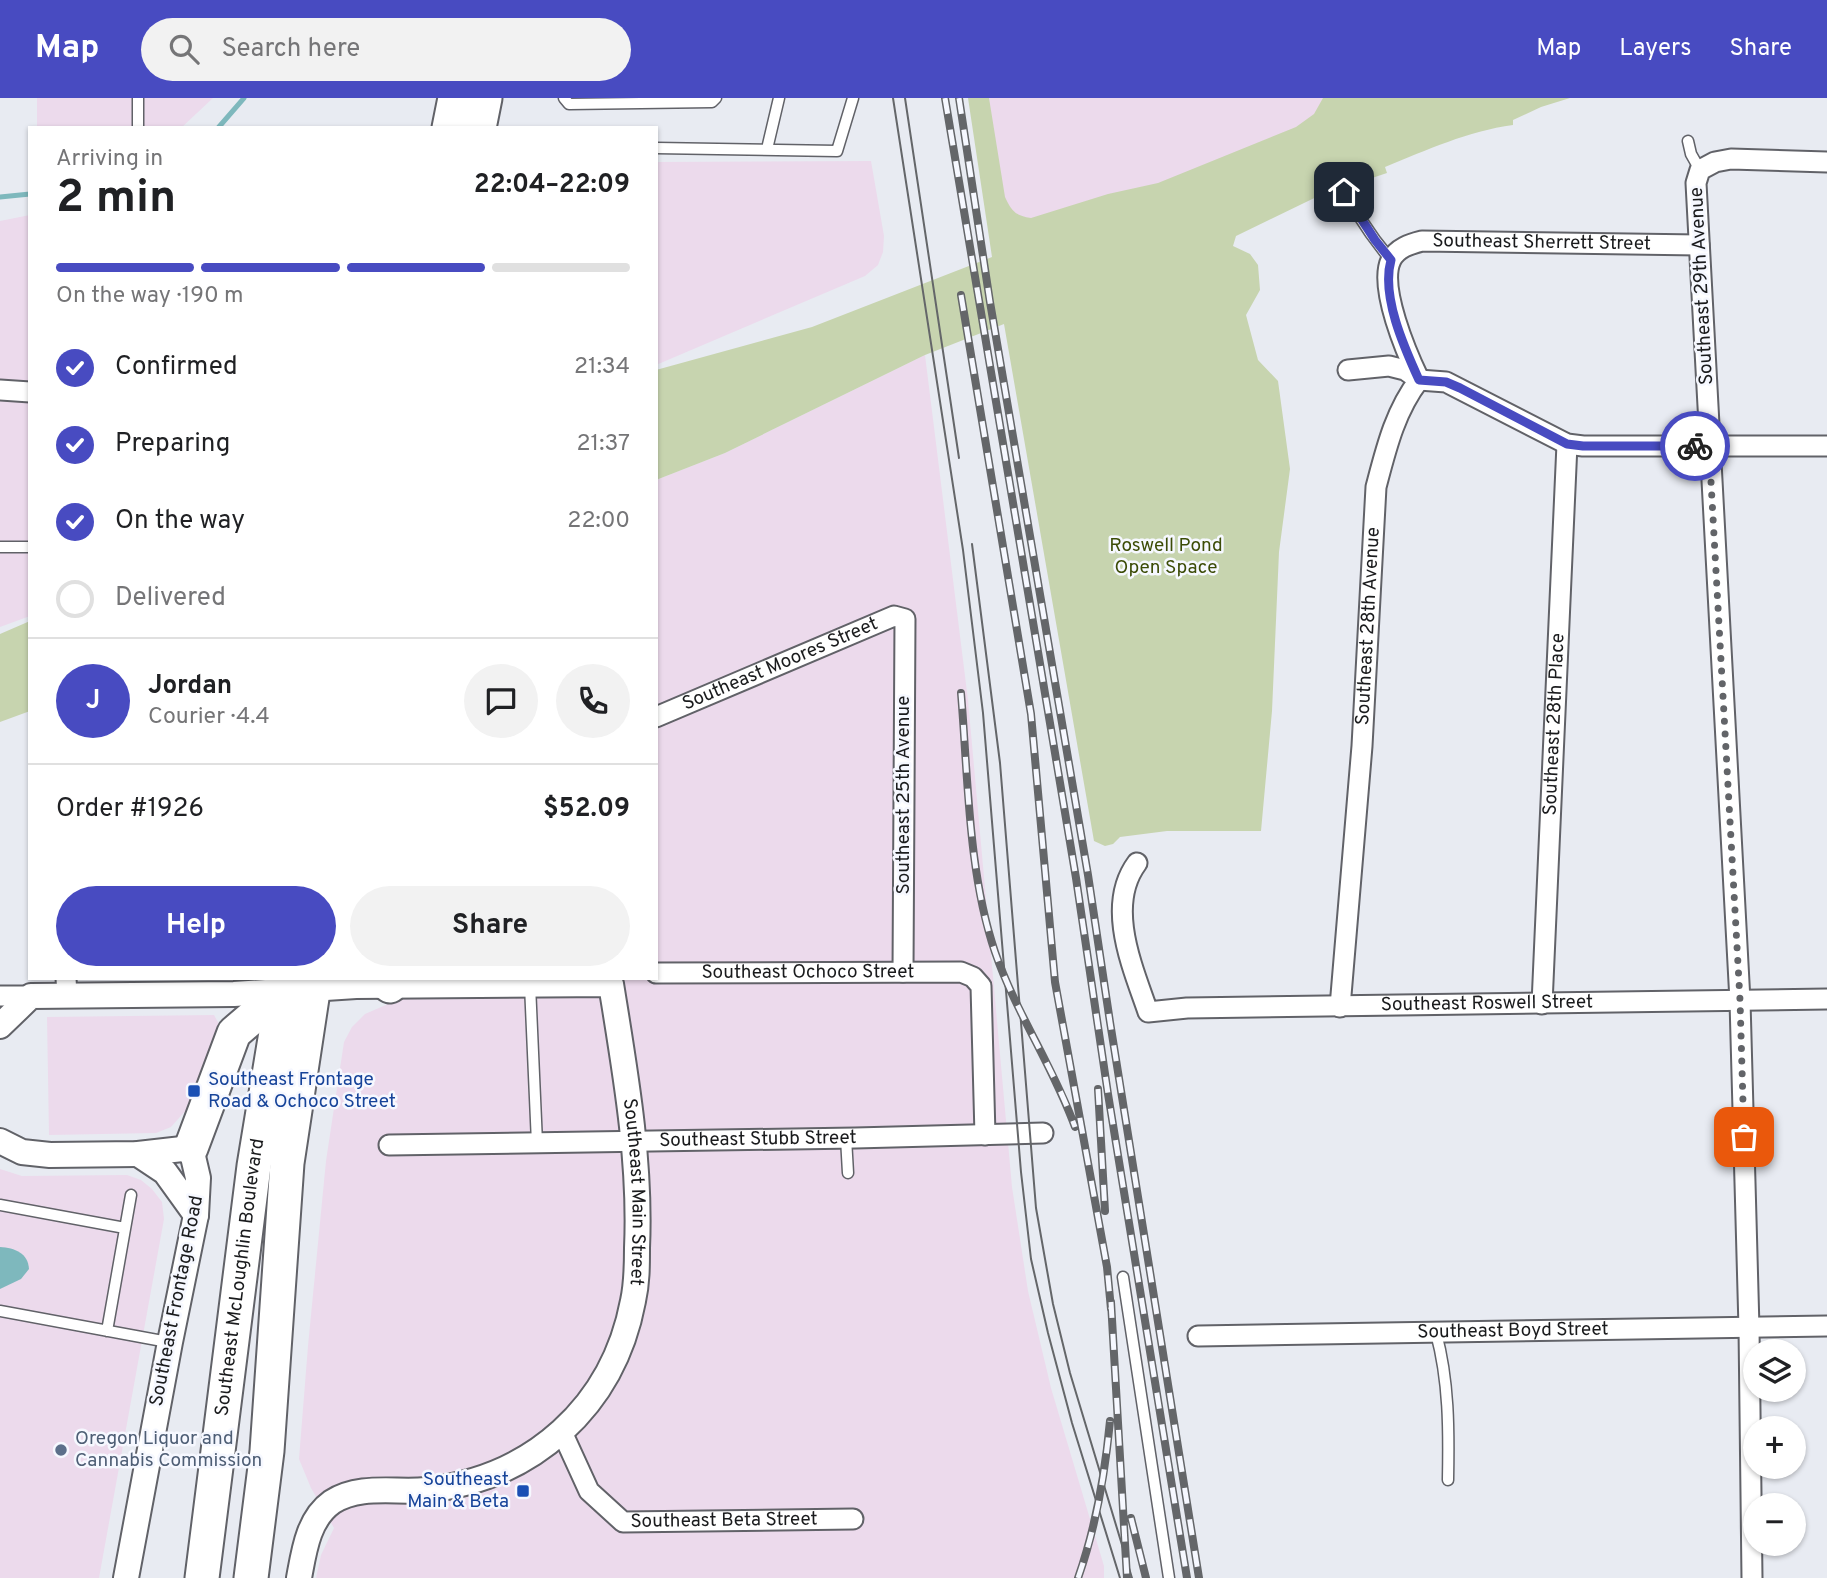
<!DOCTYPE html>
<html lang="en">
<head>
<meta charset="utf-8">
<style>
  body { margin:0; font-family:Overpass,sans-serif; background:#f2f2f2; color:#202124; height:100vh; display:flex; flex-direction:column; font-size:26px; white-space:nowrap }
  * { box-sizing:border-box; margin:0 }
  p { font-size:23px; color:#757577 }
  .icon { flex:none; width:38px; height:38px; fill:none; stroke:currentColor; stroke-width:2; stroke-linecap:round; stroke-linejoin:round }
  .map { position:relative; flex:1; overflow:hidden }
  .sheet { position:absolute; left:28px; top:28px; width:630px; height:854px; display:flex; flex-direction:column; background:#fff; border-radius:0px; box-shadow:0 2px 5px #0004 }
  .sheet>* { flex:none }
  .tools { position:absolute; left:1743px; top:1241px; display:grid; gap:14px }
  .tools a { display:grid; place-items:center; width:63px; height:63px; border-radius:50%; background:#fff; box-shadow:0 2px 5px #0004; font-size:35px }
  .pin { position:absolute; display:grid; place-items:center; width:60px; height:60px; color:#fff; margin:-30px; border-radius:14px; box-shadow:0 4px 10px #0006 }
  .courier { position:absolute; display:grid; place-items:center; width:70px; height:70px; margin:-35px; border:5px solid #484bc1; border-radius:50%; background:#fff; color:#222; box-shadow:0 2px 9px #0007 }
  .head em { font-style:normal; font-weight:700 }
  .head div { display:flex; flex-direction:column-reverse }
  .head { display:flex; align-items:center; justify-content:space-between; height:119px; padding:0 28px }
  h1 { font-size:46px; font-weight:700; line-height:52px }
  .bar { display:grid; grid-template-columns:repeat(4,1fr); gap:10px 7px; align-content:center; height:84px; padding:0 28px }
  .bar i { height:9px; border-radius:5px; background:#e0e0e0 }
  .bar .active { background:#484bc1 }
  .bar p { grid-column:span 4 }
  .line { display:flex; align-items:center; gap:18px; padding:0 28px; border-top:2px solid #e0e0e0 }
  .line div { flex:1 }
  .round { display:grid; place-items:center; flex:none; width:74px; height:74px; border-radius:37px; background:#f2f2f2 }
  ol { padding:0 28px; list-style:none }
  li { display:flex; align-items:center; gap:21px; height:77px }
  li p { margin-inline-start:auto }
  li .icon { padding:7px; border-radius:50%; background:#484bc1; color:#fff; stroke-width:4 }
  li:last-child { color:#757577 }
  li i { width:38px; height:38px; border:4px solid #e0e0e0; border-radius:50% }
  .button { display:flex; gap:14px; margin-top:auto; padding:14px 28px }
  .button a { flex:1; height:80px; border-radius:42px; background:#484bc1; color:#fff; font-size:28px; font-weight:700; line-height:80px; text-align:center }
  .button a+a { background:#f2f2f2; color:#202124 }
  header { display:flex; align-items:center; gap:42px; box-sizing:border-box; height:98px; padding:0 35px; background:#484bc1; color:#fff }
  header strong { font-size:33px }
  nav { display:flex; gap:38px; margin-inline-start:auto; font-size:24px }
  .search { width:490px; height:63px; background:#f2f2f2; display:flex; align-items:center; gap:18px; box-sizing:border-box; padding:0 24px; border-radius:38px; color:#757577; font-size:26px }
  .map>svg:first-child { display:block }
  .industrial { fill:#ecdaec }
  .green { fill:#c7d4af }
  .water { fill:#7eb8bd }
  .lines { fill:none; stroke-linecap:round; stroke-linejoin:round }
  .stream { stroke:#7eb8bd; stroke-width:5 }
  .service-casing { stroke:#616268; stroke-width:13 }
  .minor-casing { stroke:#616268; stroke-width:23 }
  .tertiary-casing { stroke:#616268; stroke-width:28 }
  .trunk-casing { stroke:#616268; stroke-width:37 }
  .service { stroke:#fff; stroke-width:10 }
  .minor { stroke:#fff; stroke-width:19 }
  .tertiary { stroke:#fff; stroke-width:24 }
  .trunk { stroke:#fff; stroke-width:33 }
  .tram { stroke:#646669; stroke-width:2 }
  .rail-casing { stroke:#646669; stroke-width:8 }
  .rail { stroke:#f6f8ff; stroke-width:5; stroke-dasharray:16; stroke-linecap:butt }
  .done { stroke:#626468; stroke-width:7; stroke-dasharray:0 12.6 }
  .route { stroke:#484bc1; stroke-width:9 }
  .transit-dot { fill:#1a4fb4; stroke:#f6f8ff; stroke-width:2.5 }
  .service-dot { fill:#5c6f8a; stroke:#f6f8ff; stroke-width:2.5 }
  .labels { text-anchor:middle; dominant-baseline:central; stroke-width:5; stroke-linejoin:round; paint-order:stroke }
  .street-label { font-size:19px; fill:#1a1b1d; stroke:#f6f8ff }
  .park-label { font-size:19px; fill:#3c4c07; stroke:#f6f8ff }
  .transit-label { font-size:19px; fill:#164399; stroke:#f6f8ff; text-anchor:start }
  .service-label { font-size:19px; fill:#4e5e75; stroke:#f6f8ff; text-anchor:start }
</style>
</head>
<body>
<header>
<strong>Map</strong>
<div class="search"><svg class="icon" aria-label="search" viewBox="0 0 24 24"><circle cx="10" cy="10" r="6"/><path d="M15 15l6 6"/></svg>Search here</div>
<nav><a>Map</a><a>Layers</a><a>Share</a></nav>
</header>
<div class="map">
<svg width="1827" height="1480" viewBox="0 0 1827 1480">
  <rect width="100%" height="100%" fill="#e8ebf2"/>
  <path class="industrial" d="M 37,0 L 213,0 L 181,30 L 37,30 Z
    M 984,0 L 1372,0 L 1008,153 Z
    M 871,63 L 884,138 L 883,154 L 878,167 L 865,178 L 656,267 L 656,64 Z
    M 30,117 L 30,518 L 0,529 L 0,123 Z
    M 925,257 L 968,602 L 1012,1089 L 1028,1193 L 1051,1290 L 1104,1468 L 1104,1480 L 316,1480 L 321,1457 L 334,1430 L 311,1390 L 299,1361 L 308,1248 L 326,1063 L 344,944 L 352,929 L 365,916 L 388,906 L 388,880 L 656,880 L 656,382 L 725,355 Z
    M 214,917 L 219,926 L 194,995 L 187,1011 L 171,1029 L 156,1035 L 49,1037 L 47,919 Z
    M 0,1071 L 22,1078 L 127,1077 L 141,1082 L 152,1091 L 162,1104 L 164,1121 L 99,1480 L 0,1480 Z"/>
  <path class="green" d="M 968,0 L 989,0 L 1005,99 C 1011,112 1015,118 1031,120 L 1108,96 L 1158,85 L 1296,29 L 1314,16 L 1323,0 L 1570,0 L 1541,9 L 1513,22 L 1513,27 C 1468,33 1427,52 1385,69 L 1387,75 L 1348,88 L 1346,85 L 1335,90 L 1236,138 L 1233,148 L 1250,156 L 1258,167 L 1260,192 L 1246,217 L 1258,262 L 1278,283 L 1290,371 L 1279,454 L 1272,613 L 1261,733 L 1167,733 L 1120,739 L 1113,746 L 1105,748 L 1094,743 L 1004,226 L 925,257 L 725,355 L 656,382 L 656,272 L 812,229 L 992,159 Z
    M 30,523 L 30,613 L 0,624 L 0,536 Z"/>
  <path class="water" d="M 0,1149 C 15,1150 28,1155 29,1171 L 21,1181 L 0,1191 Z"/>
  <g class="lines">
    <path class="stream" d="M 218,30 L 244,0
      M 0,99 L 30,96"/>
    <defs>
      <path id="service" d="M 138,0 L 138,30
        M 564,0 L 569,6 L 712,4 L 716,0
        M 1688,43 L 1691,56 L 1700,72
        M 656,50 L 837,53 L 853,0
        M 767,51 L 779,0
        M 1335,74 C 1350,106 1368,135 1391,162
        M 0,449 L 30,449
        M 530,887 L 537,1045
        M 846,1040 L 848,1075
        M 0,1107 L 125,1130
        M 1123,1179 L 1169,1480
        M 0,1213 L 168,1244
        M 107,1233 L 131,1097
        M 1436,1235 C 1449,1283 1449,1332 1448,1382"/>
      <g id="minor">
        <path d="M 1348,272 L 1389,268 L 1405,272 L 1419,282 L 1446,284 L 1567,346 L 1583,348 L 1827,348"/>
        <path id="s1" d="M 1419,281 C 1407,256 1378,189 1391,162 C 1397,150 1410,146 1422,143 L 1699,147"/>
        <path d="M 0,292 L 30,294"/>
        <path id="s2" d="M 656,619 L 894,518 L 905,521 L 903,874"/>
        <path id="s3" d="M 1137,765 C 1105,808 1133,870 1148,914 L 1187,910 L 1827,901"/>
        <path id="s4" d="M 656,875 L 961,874 L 973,879 L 981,888 L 985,1037"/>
        <path d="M 66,880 L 67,898"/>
        <path d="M 0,898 L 31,898"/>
        <path id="s5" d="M 1542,906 L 1567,346"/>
        <path id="s6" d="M 1340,909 L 1362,648 L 1376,389 C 1386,351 1395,313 1419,282"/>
        <path id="s7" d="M 389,1047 L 855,1040 L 1043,1035"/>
        <path id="s8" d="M 1198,1238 L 1827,1228"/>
        <path id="s9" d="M 562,1334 L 589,1393 L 623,1424 L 853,1421"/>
        <path d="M 1752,1480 L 1749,1230 L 1740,903 L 1696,85 L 1700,72 L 1715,64 L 1731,61 L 1827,64"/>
      </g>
      <g id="tertiary">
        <path id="s10" d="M 0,928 L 31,898 L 234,896 L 356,888 L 611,886 C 625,973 641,1062 637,1150 C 637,1168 637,1185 633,1203 C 613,1309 532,1381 426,1392 C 395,1395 360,1386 332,1404 C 308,1421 304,1453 299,1480"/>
        <path d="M 0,1043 L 22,1054 L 50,1057 L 138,1056 L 191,1050 L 198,1080 L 196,1117 L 170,1244 L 126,1480"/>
        <path d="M 138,1056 L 165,1074 L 196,1117"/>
      </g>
      <g id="trunk">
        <path d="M 449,30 L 455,0"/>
        <path d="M 479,30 L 485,0"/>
        <path d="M 379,880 L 390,888"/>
        <path d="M 191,1050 L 234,935 L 283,893"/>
        <path id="s11" d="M 202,1480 L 254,1068 L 285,880"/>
        <path d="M 251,1480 L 267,1353 L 287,1065 L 315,880"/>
      </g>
    </defs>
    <use href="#service" class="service-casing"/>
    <use href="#minor" class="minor-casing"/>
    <use href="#tertiary" class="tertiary-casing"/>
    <use href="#trunk" class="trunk-casing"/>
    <use href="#service" class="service"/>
    <use href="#minor" class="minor"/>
    <use href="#tertiary" class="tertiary"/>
    <use href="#trunk" class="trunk"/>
    <path class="tram" d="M 893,0 L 963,452 L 983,615 L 1021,1074 L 1031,1161 L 1048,1235 L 1072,1325 L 1120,1480
      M 905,0 L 959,360
      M 972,446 L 1000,665 L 1036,1110 L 1053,1206 L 1070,1275 L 1132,1480"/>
    <defs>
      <path id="rail" d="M 945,0 L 1076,780 L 1108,996 L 1187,1480
        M 959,0 L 990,204 L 1088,777 L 1110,924 L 1199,1480
        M 961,197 L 1031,616 L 1055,884 L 1107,1169 L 1111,1211
        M 961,595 C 968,678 968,775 995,854 C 1016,915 1053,968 1075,1029
        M 1098,991 L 1105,1113
        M 1111,1204 L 1127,1480
        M 1131,1420 L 1146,1480
        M 1078,1480 C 1096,1429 1105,1376 1110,1323"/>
    </defs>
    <use href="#rail" class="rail-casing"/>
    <use href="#rail" class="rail"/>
  </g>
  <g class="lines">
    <path class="done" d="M 1695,348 L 1709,348 L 1740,902 L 1744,1039"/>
    <path class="route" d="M 1344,94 L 1375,142 L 1391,162 C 1381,198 1404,249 1419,282 L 1446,284 L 1460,290 L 1567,346 L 1583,348 L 1695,348"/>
  </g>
  <g class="transit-dot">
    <rect x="187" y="986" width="14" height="14" rx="3.5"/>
    <rect x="516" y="1386" width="14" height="14" rx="3.5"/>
  </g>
  <circle class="service-dot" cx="61" cy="1352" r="7"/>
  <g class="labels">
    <g class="street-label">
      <text stroke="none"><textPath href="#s1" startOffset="282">Southeast Sherrett Street</textPath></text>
      <text transform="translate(1702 188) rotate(-93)">Southeast 29th Avenue</text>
      <text stroke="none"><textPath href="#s6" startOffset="382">Southeast 28th Avenue</textPath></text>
      <text stroke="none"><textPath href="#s2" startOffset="135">Southeast Moores Street</textPath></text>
      <text stroke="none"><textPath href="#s5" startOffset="280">Southeast 28th Place</textPath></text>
      <text transform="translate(904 697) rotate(-90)">Southeast 25th Avenue</text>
      <text stroke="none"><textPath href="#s4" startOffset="152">Southeast Ochoco Street</textPath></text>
      <text stroke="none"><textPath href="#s3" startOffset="495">Southeast Roswell Street</textPath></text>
      <text stroke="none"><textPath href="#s7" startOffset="369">Southeast Stubb Street</textPath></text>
      <text stroke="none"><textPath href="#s10" startOffset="833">Southeast Main Street</textPath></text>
      <text stroke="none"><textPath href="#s11" startOffset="303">Southeast McLoughlin Boulevard</textPath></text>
      <text transform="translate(177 1203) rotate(-79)">Southeast Frontage Road</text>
      <text stroke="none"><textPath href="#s8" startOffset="315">Southeast Boyd Street</textPath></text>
      <text stroke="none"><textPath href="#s9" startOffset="212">Southeast Beta Street</textPath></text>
    </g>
    <g class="park-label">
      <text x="1166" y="448">Roswell Pond<tspan x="1166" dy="22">Open Space</tspan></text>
    </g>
    <g class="transit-label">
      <text x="208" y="982">Southeast Frontage<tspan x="208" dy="22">Road &amp; Ochoco Street</tspan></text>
      <text x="509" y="1382" text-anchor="end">Southeast<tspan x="509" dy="22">Main &amp; Beta</tspan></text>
    </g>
    <g class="service-label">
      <text x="75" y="1341">Oregon Liquor and<tspan x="75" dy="22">Cannabis Commission</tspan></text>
    </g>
  </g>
</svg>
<div class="tools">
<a><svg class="icon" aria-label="layers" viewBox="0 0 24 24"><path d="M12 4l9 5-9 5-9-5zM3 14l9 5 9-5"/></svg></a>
<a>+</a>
<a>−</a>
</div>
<div class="pin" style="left:1744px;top:1039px;background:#ea580c"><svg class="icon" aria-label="bag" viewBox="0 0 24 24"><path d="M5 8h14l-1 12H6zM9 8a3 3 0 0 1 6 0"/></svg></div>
<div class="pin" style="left:1344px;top:94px;background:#1f2937"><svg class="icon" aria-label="home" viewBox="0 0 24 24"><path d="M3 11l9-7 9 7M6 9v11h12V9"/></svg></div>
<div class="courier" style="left:1695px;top:348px"><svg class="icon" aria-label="bike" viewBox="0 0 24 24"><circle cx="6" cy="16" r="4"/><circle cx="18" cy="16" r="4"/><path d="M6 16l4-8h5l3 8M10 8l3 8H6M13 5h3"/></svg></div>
<section class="sheet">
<div class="head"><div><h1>2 min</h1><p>Arriving in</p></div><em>22:04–22:09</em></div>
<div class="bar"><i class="active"></i><i class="active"></i><i class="active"></i><i></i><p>On the way · 190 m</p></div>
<ol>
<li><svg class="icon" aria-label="check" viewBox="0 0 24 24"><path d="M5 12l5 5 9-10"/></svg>Confirmed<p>21:34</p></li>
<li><svg class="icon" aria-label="check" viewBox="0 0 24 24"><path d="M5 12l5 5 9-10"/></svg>Preparing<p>21:37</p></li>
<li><svg class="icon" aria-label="check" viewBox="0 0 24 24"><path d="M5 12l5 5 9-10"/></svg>On the way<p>22:00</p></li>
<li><i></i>Delivered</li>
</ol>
<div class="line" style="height:126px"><b class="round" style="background:#484bc1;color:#fff">J</b><div><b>Jordan</b><p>Courier · 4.4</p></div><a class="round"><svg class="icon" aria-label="chat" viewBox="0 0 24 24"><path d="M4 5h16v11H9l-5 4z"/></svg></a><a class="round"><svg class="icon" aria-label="phone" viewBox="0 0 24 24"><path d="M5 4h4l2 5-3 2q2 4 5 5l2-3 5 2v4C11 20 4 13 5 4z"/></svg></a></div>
<div class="line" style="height:91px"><div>Order #1926</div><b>$52.09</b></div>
<div class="button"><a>Help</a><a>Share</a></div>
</section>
</div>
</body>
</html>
